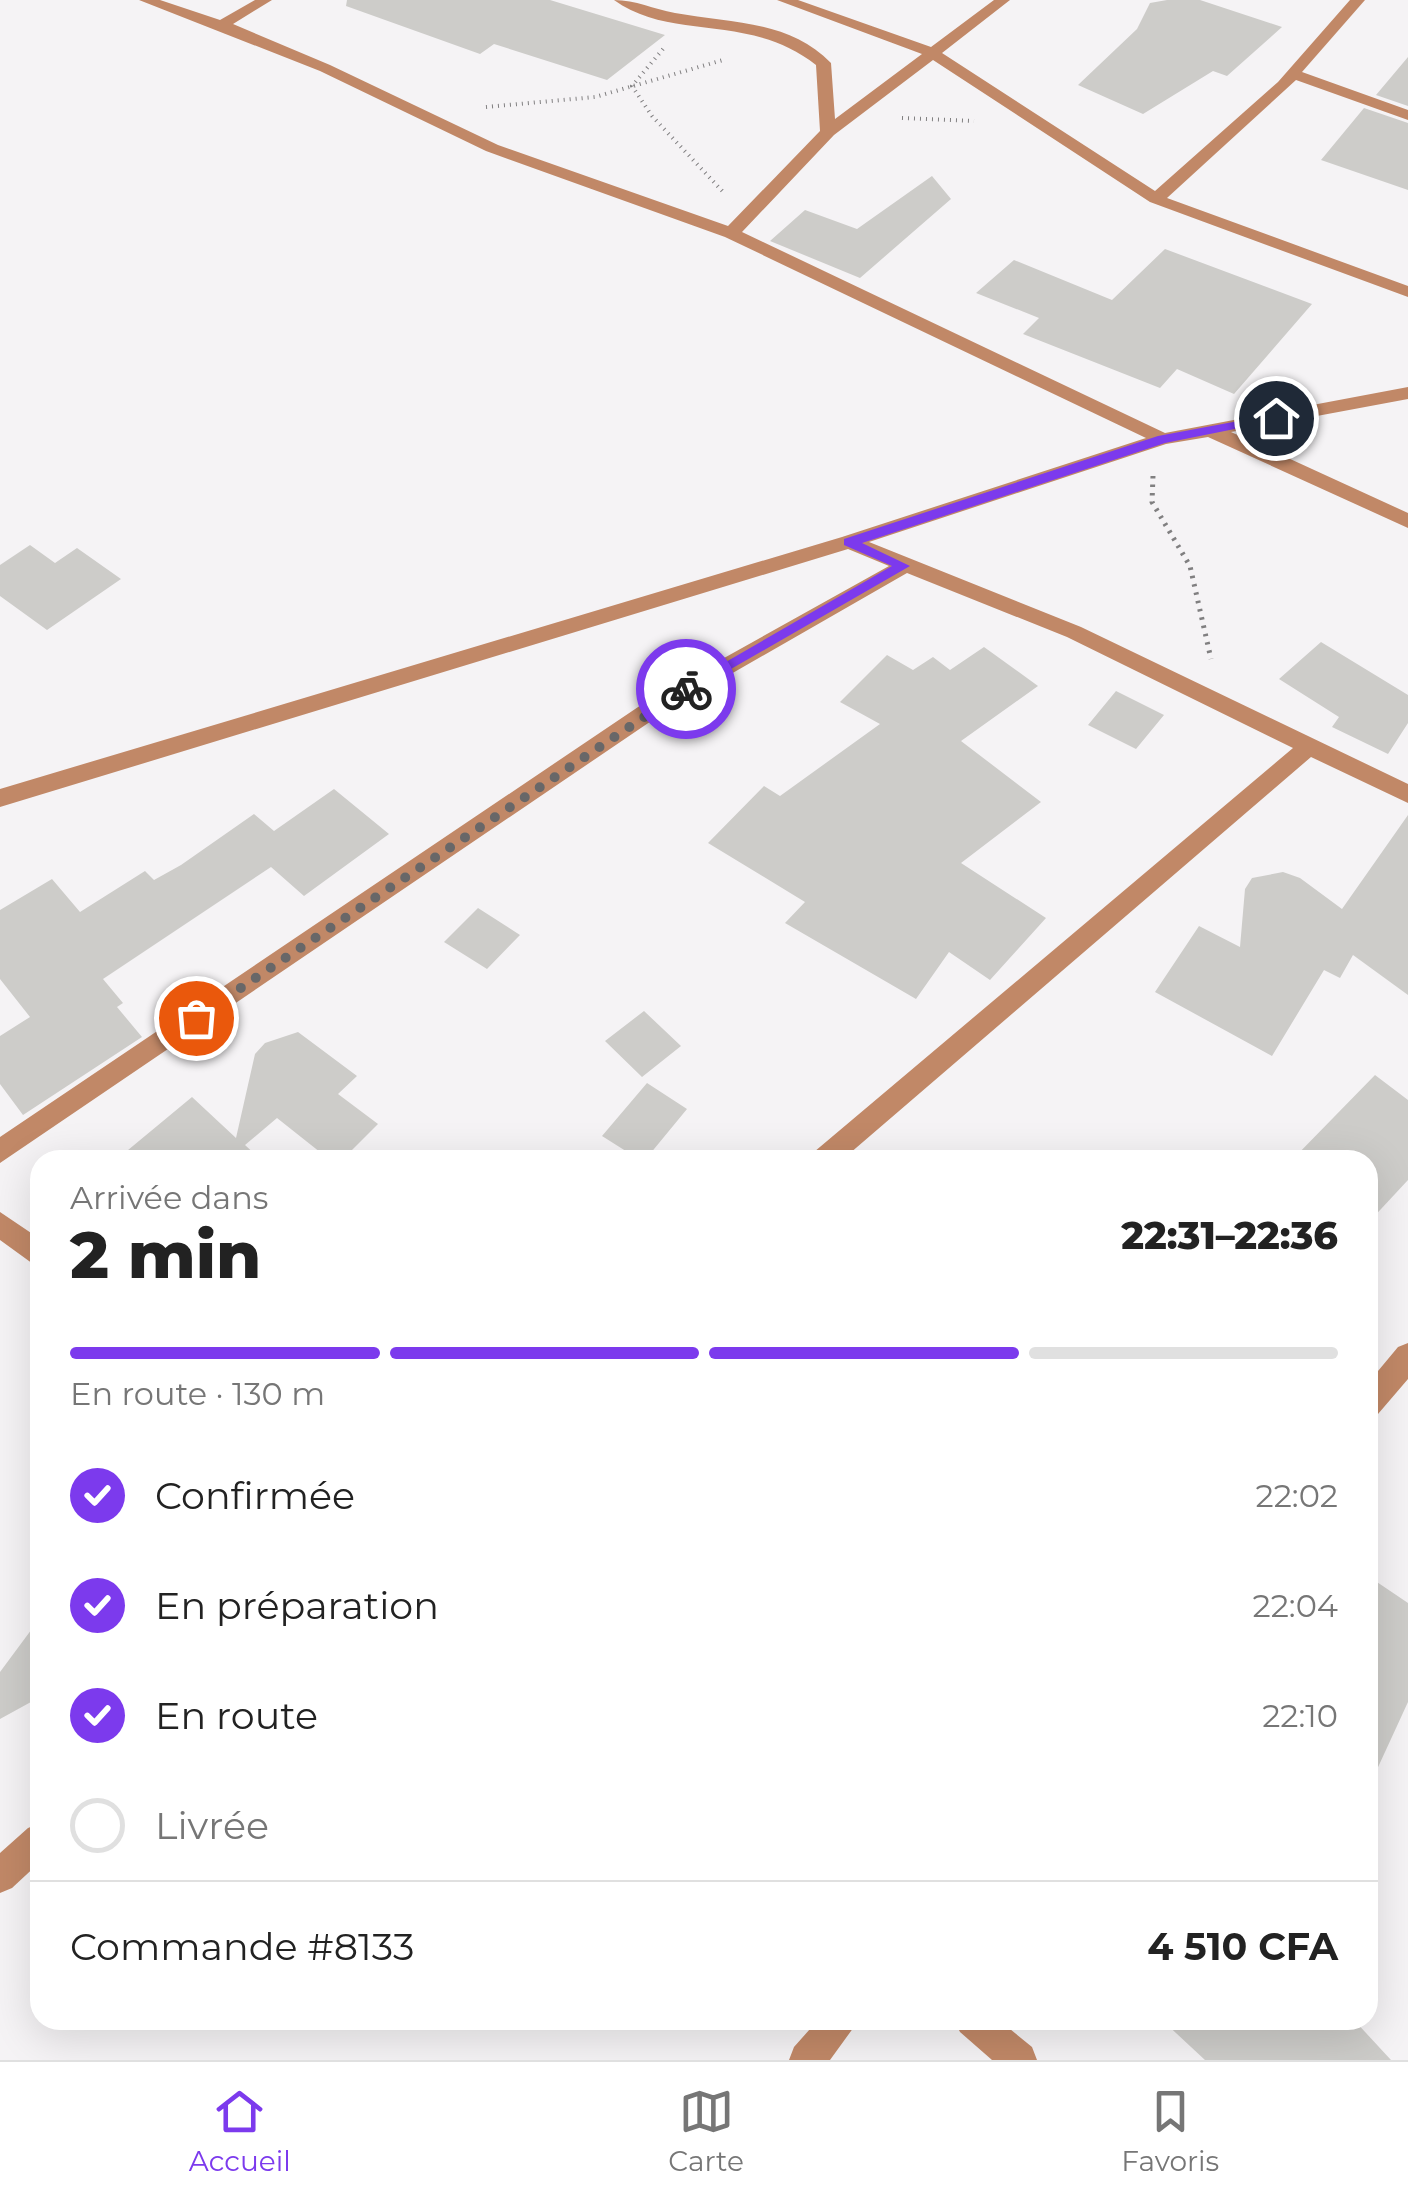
<!DOCTYPE html>
<html lang="fr">
<head>
<meta charset="utf-8">
<style>
  body { margin:0; font-family:Montserrat,sans-serif; background:#f6f6f6; color:#222; height:100vh; display:flex; flex-direction:column; font-size:38px; white-space:nowrap }
  * { box-sizing:border-box; margin:0 }
  p { font-size:32px; color:#767676 }
  .icon { flex:none; width:55px; height:55px; fill:none; stroke:currentColor; stroke-width:2; stroke-linecap:round; stroke-linejoin:round }
  .map { position:relative; flex:1; overflow:hidden }
  .side { position:absolute; left:30px; top:1150px; width:1348px; height:880px; display:flex; flex-direction:column; background:#fff; border-radius:30px; box-shadow:0 10px 40px #0002 }
  .side>* { flex:none }
  .pin { position:absolute; display:grid; place-items:center; width:85px; height:85px; color:#fff; margin:-42px; border:5px solid #fff; border-radius:50%; box-shadow:0 2px 10px #0007 }
  .courier { position:absolute; display:grid; place-items:center; width:100px; height:100px; margin:-50px; border:8px solid #7c3aed; border-radius:50%; background:#fff; color:#222; box-shadow:0 2px 12px #0007 }
  .summary em { font-style:normal; font-weight:800 }
  .summary div { display:flex; flex-direction:column-reverse }
  .summary { display:flex; align-items:center; justify-content:space-between; height:170px; padding:0 40px }
  h1 { font-size:65px; font-weight:800; line-height:75px }
  .bar { display:grid; grid-template-columns:repeat(4,1fr); gap:15px 10px; align-content:center; height:120px; padding:0 40px }
  .bar i { height:12px; border-radius:8px; background:#e0e0e0 }
  .bar .on { background:#7c3aed }
  .bar p { grid-column:span 4 }
  .line { display:flex; align-items:center; gap:25px; padding:0 40px; border-top:2px solid #e0e0e0 }
  .line div { flex:1 }
  ol { padding:0 40px; list-style:none }
  li { display:flex; align-items:center; gap:30px; height:110px }
  li p { margin-inline-start:auto }
  li .icon { padding:10px; border-radius:50%; background:#7c3aed; color:#fff; stroke-width:4 }
  li:last-child { color:#767676 }
  li i { width:55px; height:55px; border:5px solid #e0e0e0; border-radius:50% }
  .dock { display:flex; justify-content:space-around; align-items:center; height:140px; border-top:2px solid #e0e0e0; background:#fff; font-size:28px; color:#767676 }
  .dock a { display:grid; justify-items:center; gap:5px }
  .dock .on { color:#7c3aed }
  .map>svg:first-child { display:block }
  .building { fill:#cdccc9 }
  .lines { fill:none; stroke-linecap:round; stroke-linejoin:round }
  .path-far1 { stroke:#807f80; stroke-width:4; stroke-dasharray:1 5; stroke-linecap:butt }
  .path { stroke:#807f80; stroke-width:5; stroke-dasharray:2.5 6; stroke-linecap:butt }
  .street { fill:#c18867; fill-rule:evenodd }
  .route { fill:#7c3aed }
  .done { stroke:#686768; stroke-width:10; stroke-dasharray:0 18 }
</style>
</head>
<body>
<div class="map">
<svg width="1408" height="2060" viewBox="0 0 1408 2060">
  <rect width="100%" height="100%" fill="#f5f3f5"/>
  <path class="building" d="M 347,0 L 550,0 L 665,35 L 607,80 L 494,44 L 480,54 L 346,6 Z
    M 1167,0 L 1200,0 L 1282,27 L 1227,76 L 1213,71 L 1143,114 L 1078,85 L 1137,29 L 1150,3 Z
    M 1408,57 L 1408,106 L 1376,95 Z
    M 1364,108 L 1408,123 L 1408,190 L 1321,160 Z
    M 932,176 L 951,199 L 860,278 L 770,241 L 805,210 L 857,229 Z
    M 1165,249 L 1312,304 L 1234,394 L 1177,369 L 1160,388 L 1023,334 L 1039,318 L 976,293 L 1014,260 L 1112,300 Z
    M 30,545 L 55,563 L 77,548 L 121,579 L 47,630 L 0,596 L 0,565 Z
    M 1321,642 L 1408,695 L 1408,723 L 1388,754 L 1332,727 L 1339,717 L 1279,679 Z
    M 984,647 L 1038,686 L 961,741 L 1041,802 L 961,863 L 1046,918 L 990,980 L 949,952 L 916,999 L 785,923 L 805,902 L 708,843 L 764,786 L 780,796 L 880,724 L 840,702 L 887,655 L 913,670 L 933,657 L 950,670 Z
    M 1116,691 L 1164,715 L 1136,749 L 1088,725 Z
    M 334,789 L 389,834 L 304,896 L 271,867 L 103,979 L 123,1003 L 117,1007 L 142,1037 L 23,1115 L 0,1084 L 0,1036 L 30,1017 L 0,979 L 0,910 L 52,879 L 80,912 L 145,871 L 154,880 L 181,865 L 254,814 L 274,831 Z
    M 1408,815 L 1408,995 L 1353,955 L 1340,978 L 1324,970 L 1272,1056 L 1155,992 L 1199,926 L 1240,947 L 1245,889 L 1252,878 L 1283,872 L 1300,878 L 1342,909 Z
    M 478,908 L 520,935 L 487,969 L 444,942 Z
    M 644,1011 L 681,1046 L 642,1077 L 605,1041 Z
    M 298,1032 L 357,1076 L 338,1094 L 378,1124 L 342,1160 L 330,1160 L 277,1118 L 245,1145 L 261,1160 L 116,1160 L 192,1097 L 236,1138 L 255,1054 L 265,1043 Z
    M 1375,1075 L 1408,1100 L 1408,1180 L 1368,1223 L 1368,1160 L 1292,1160 Z
    M 647,1083 L 687,1109 L 645,1160 L 640,1160 L 602,1136 Z
    M 1368,1576 L 1408,1603 L 1408,1702 L 1368,1789 Z
    M 40,1618 L 40,1697 L 0,1719 L 0,1672 Z
    M 1162,2020 L 1354,2020 L 1391,2060 L 1205,2060 Z"/>
  <g class="lines">
    <path class="path-far1" d="M 663,49 L 632,86 L 652,116 L 725,194
      M 486,107 L 595,97 L 723,60
      M 902,118 L 974,121"/>
    <path class="path" d="M 1153,476 L 1152,502 L 1190,566 L 1211,659"/>
    <path class="street" d="M 139,0 L 160,0 L 220,20 L 255,0 L 272,0 L 233,24 L 330,65 L 498,145 L 728,226 L 820,131 L 816,65 C 749,12 672,42 614,0 C 636,0 653,9 675,13 C 730,23 789,20 831,63 L 835,119 L 922,54 L 777,0 L 798,0 L 931,47 L 994,0 L 1010,0 L 942,53 L 1155,191 L 1278,82 L 1350,0 L 1365,0 L 1302,72 L 1408,110 L 1408,120 L 1296,80 L 1167,198 L 1408,286 L 1408,297 L 1150,202 L 933,60 L 834,135 L 742,232 L 1165,433 L 1408,387 L 1408,399 L 1231,432 L 1408,513 L 1408,528 L 1208,437 L 1166,444 L 869,542 L 1081,627 L 1408,784 L 1408,803 L 1311,757 L 842,1160 L 810,1160 L 814,1152 L 1293,748 L 1067,637 L 907,573 L 663,713 L 0,1163 L 0,1137 L 647,701 L 889,566 L 848,549 L 0,807 L 0,789 L 842,537 L 1146,438 L 725,237 L 486,151 L 320,71 Z
      M 0,1212 L 40,1239 L 40,1269 L 0,1240 Z
      M 1408,1343 L 1408,1379 L 1378,1414 L 1368,1418 L 1368,1383 L 1398,1347 Z
      M 40,1823 L 40,1862 L 12,1888 L 0,1893 L 0,1853 L 28,1828 Z
      M 818,2020 L 859,2020 L 830,2060 L 789,2060 L 794,2047 Z
      M 954,2020 L 999,2020 L 1032,2047 L 1037,2060 L 992,2060 L 960,2032 Z"/>
  </g>
  <path class="route" d="M 1276,414 L 1280,420 L 1165,443 L 862,543 L 910,566 L 691,692 L 679,689 L 892,566 L 844,545 L 844,539 L 1158,436 Z"/>
  <g class="lines">
    <path class="done" d="M 196,1018 L 686,689"/>
  </g>
</svg>
<div class="pin" style="left:196px;top:1018px;background:#ea580c"><svg class="icon" aria-label="bag" viewBox="0 0 24 24"><path d="M5 8h14l-1 12H6zM9 8a3 3 0 0 1 6 0"/></svg></div>
<div class="pin" style="left:1276px;top:418px;background:#1f2937"><svg class="icon" aria-label="home" viewBox="0 0 24 24"><path d="M3 11l9-7 9 7M6 9v11h12V9"/></svg></div>
<div class="courier" style="left:686px;top:689px"><svg class="icon" aria-label="bike" viewBox="0 0 24 24"><circle cx="6" cy="16" r="4"/><circle cx="18" cy="16" r="4"/><path d="M6 16l4-8h5l3 8M10 8l3 8H6M13 5h3"/></svg></div>
<section class="side">
<div class="summary"><div><h1>2 min</h1><p>Arrivée dans</p></div><em>22:31–22:36</em></div>
<div class="bar"><i class="on"></i><i class="on"></i><i class="on"></i><i></i><p>En route · 130 m</p></div>
<ol>
<li><svg class="icon" aria-label="check" viewBox="0 0 24 24"><path d="M5 12l5 5 9-10"/></svg>Confirmée<p>22:02</p></li>
<li><svg class="icon" aria-label="check" viewBox="0 0 24 24"><path d="M5 12l5 5 9-10"/></svg>En préparation<p>22:04</p></li>
<li><svg class="icon" aria-label="check" viewBox="0 0 24 24"><path d="M5 12l5 5 9-10"/></svg>En route<p>22:10</p></li>
<li><i></i>Livrée</li>
</ol>
<div class="line" style="height:130px"><div>Commande #8133</div><b>4 510 CFA</b></div>
</section>
</div>
<nav class="dock">
<a class="on"><svg class="icon" aria-label="home" viewBox="0 0 24 24"><path d="M3 11l9-7 9 7M6 9v11h12V9"/></svg>Accueil</a>
<a><svg class="icon" aria-label="map" viewBox="0 0 24 24"><path d="M3 6l6-2 6 2 6-2v14l-6 2-6-2-6 2zM9 4v14M15 6v14"/></svg>Carte</a>
<a><svg class="icon" aria-label="saved" viewBox="0 0 24 24"><path d="M7 4h10v16l-5-4-5 4z"/></svg>Favoris</a>
</nav>
</body>
</html>
